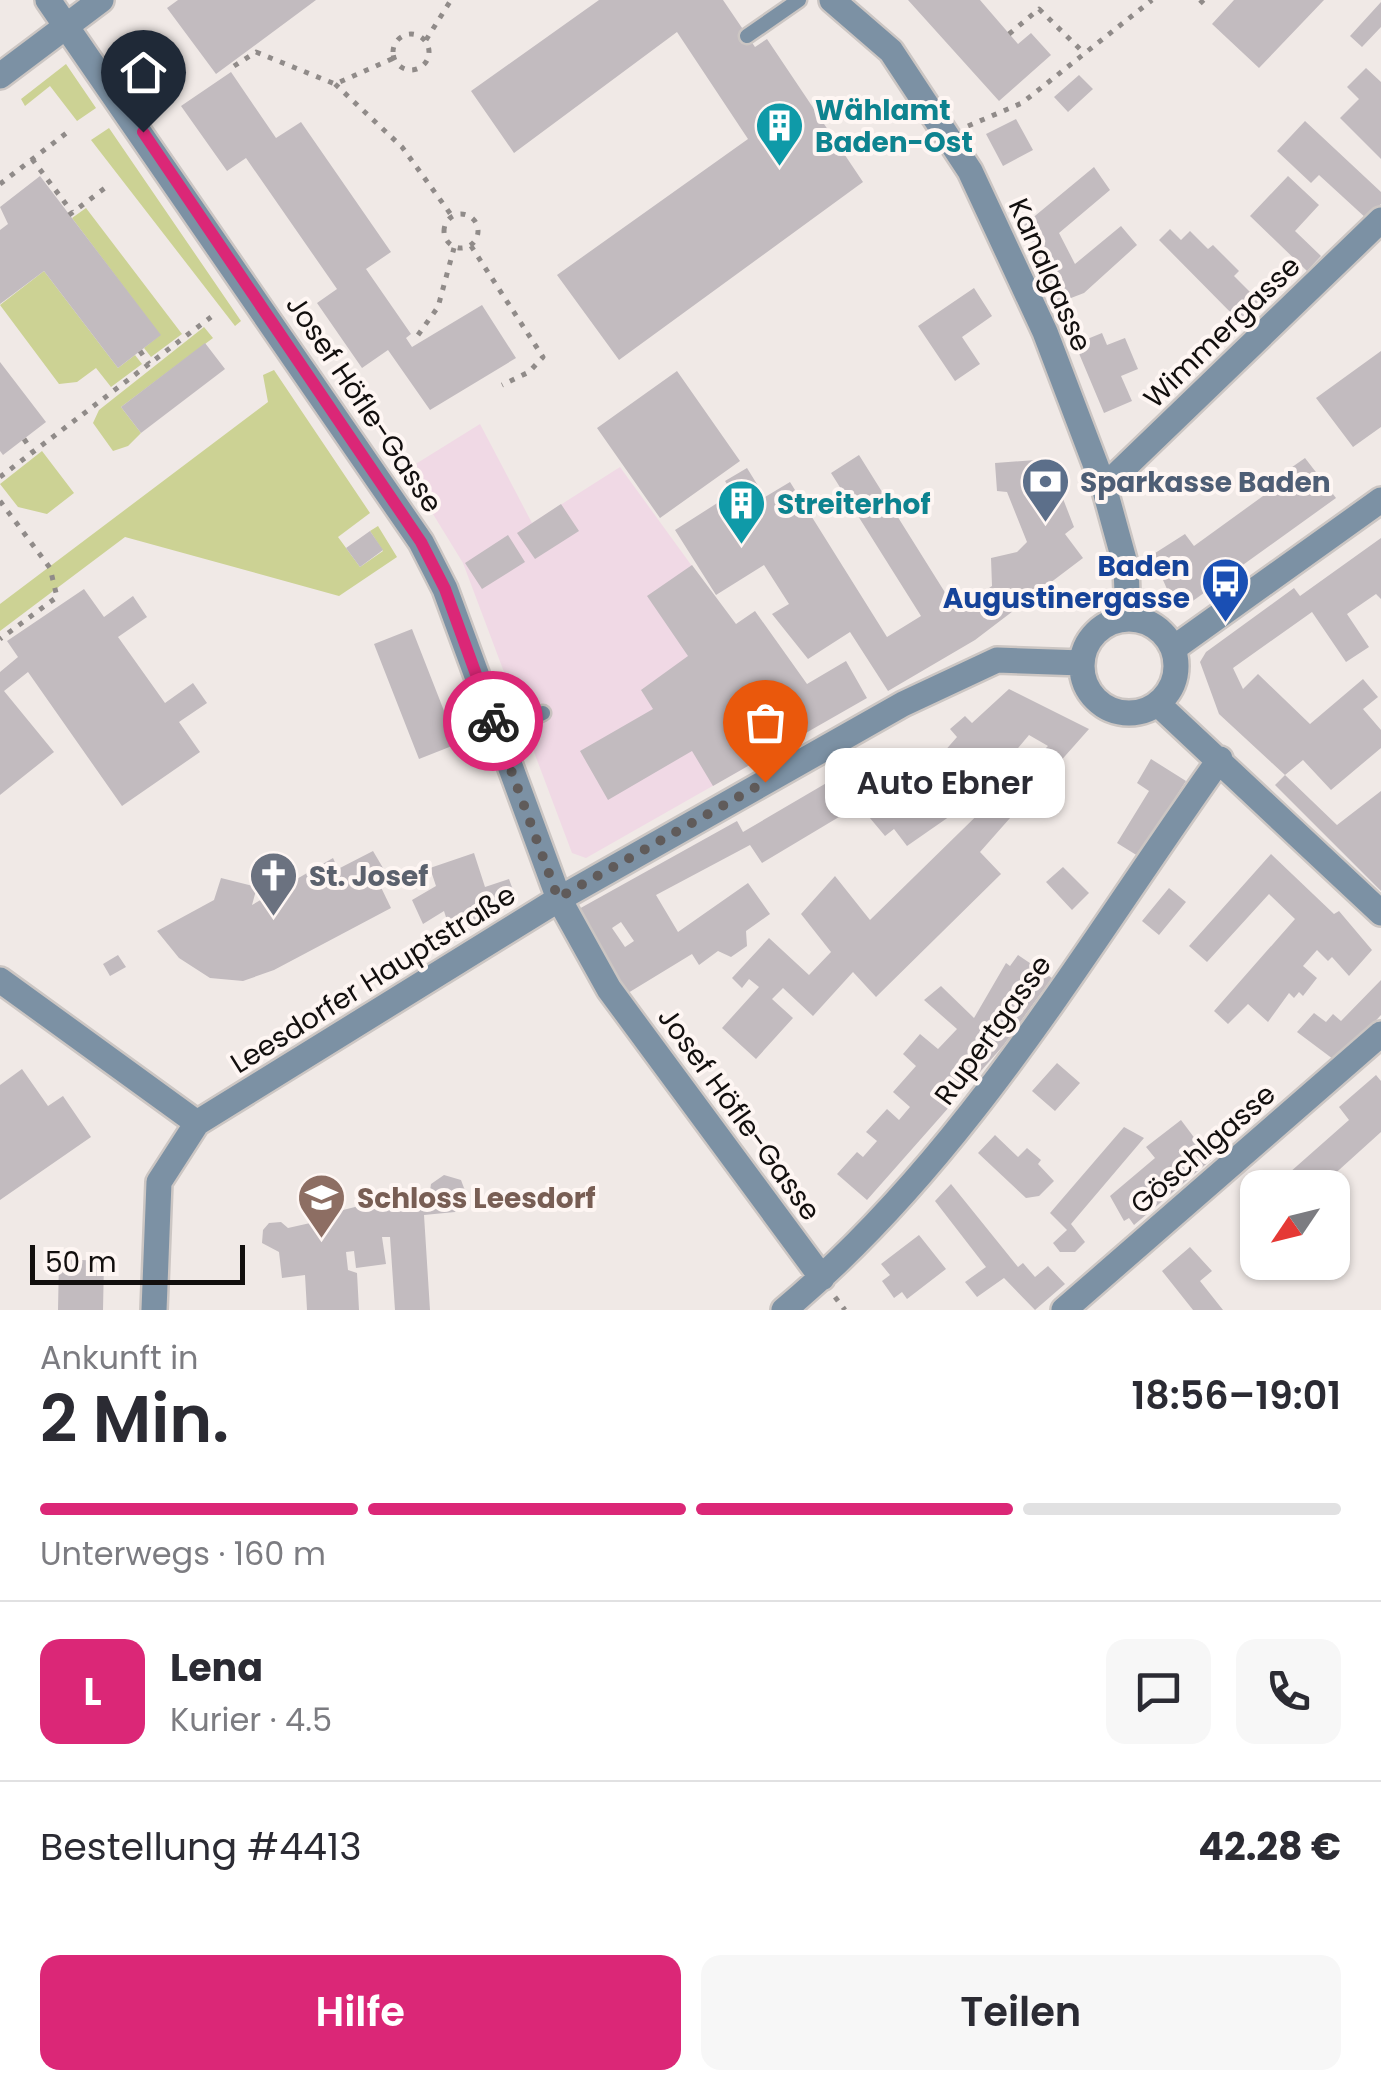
<!DOCTYPE html>
<html lang="de">
<head>
<meta charset="utf-8">
<style>
  body { margin:0; font-family:Poppins,sans-serif; background:#f7f7f7; color:#2b2b33; height:100vh; display:flex; flex-direction:column; font-size:38px; white-space:nowrap }
  * { box-sizing:border-box; margin:0 }
  p { font-size:32px; color:#7c7c81 }
  .icon { flex:none; width:55px; height:55px; fill:none; stroke:currentColor; stroke-width:2; stroke-linecap:round; stroke-linejoin:round }
  .map { position:relative; height:1310px; overflow:hidden }
  .side { display:flex; flex-direction:column; background:#fff; flex:1 }
  .side>* { flex:none }
  .needle { width:65px; rotate:235deg }
  .tools { position:absolute; left:1240px; top:1170px; display:grid; gap:20px }
  .tools a { display:grid; place-items:center; width:110px; height:110px; border-radius:20px; background:#fff; box-shadow:0 2px 8px #0004; font-size:50px }
  .scale { position:absolute; left:30px; bottom:25px; width:215px; box-sizing:border-box; padding-left:10px; border:5px solid #120f0e; border-top:0; font-size:28px; line-height:35px; white-space:nowrap; color:#120f0e; -webkit-text-stroke:8px #fef6f3; paint-order:stroke }
  .pin { position:absolute; display:grid; place-items:center; width:85px; height:85px; color:#fff; margin:-102px -42px; border-radius:50% 50% 50% 0; rotate:-45deg; box-shadow:0 0 10px #0007 }
  .pin .icon { rotate:45deg }
  .courier { position:absolute; display:grid; place-items:center; width:100px; height:100px; margin:-50px; border:8px solid #db2777; border-radius:50%; background:#fff; color:#222; box-shadow:0 2px 12px #0007 }
  .bubble { position:absolute; height:70px; border-radius:20px; background:#fff; box-shadow:0 2px 8px #0004; font-size:32px; font-weight:600; line-height:70px; text-align:center }
  .summary em { font-style:normal; font-weight:600 }
  .summary div { display:flex; flex-direction:column-reverse }
  .summary { display:flex; align-items:center; justify-content:space-between; height:170px; padding:0 40px }
  h1 { font-size:65px; font-weight:600; line-height:75px }
  .bar { display:grid; grid-template-columns:repeat(4,1fr); gap:15px 10px; align-content:center; height:120px; padding:0 40px }
  .bar i { height:12px; border-radius:8px; background:#e1e1e2 }
  .bar .on { background:#db2777 }
  .bar p { grid-column:span 4 }
  .line { display:flex; align-items:center; gap:25px; padding:0 40px; border-top:2px solid #e1e1e2 }
  .line div { flex:1 }
  .round { display:grid; place-items:center; flex:none; width:105px; height:105px; border-radius:20px; background:#f7f7f7 }
  .primary-button { display:flex; gap:20px; margin-top:auto; padding:20px 40px }
  .primary-button a { flex:1; height:115px; border-radius:20px; background:#db2777; color:#fff; font-size:40px; font-weight:600; line-height:115px; text-align:center }
  .primary-button a+a { background:#f7f7f7; color:#2b2b33 }
  .map>svg:first-child { display:block }
  .commercial { fill:#f0d9e5 }
  .green { fill:#ccd294 }
  .building { fill:#c2bbbf; fill-rule:evenodd }
  .lines { fill:none; stroke-linecap:round; stroke-linejoin:round }
  .lane-casing { stroke:#ccc6c3; stroke-width:19 }
  .street-casing { stroke:#ccc6c3; stroke-width:30 }
  .path { stroke:#908b89; stroke-width:5; stroke-dasharray:5 8; stroke-linecap:butt }
  .lane { stroke:#7c91a4; stroke-width:14 }
  .street { stroke:#7c91a4; stroke-width:25 }
  .done { stroke:#605b5a; stroke-width:10; stroke-dasharray:0 18 }
  .route { stroke:#db2777; stroke-width:12 }
  .labels { text-anchor:middle; dominant-baseline:central; stroke-width:8; stroke-linejoin:round; paint-order:stroke }
  .culture-label { font-size:28px; font-weight:bold; fill:#0d838f; stroke:#fef6f3; text-anchor:start }
  .street-label { font-size:28px; fill:#120f0e; stroke:#fef6f3 }
  .service-label { font-size:28px; font-weight:bold; fill:#4e5e75; stroke:#fef6f3; text-anchor:start }
  .transit-label { font-size:28px; font-weight:bold; fill:#164399; stroke:#fef6f3; text-anchor:end }
  .worship-label { font-size:28px; font-weight:bold; fill:#5b616d; stroke:#fef6f3; text-anchor:start }
  .education-label { font-size:28px; font-weight:bold; fill:#785e54; stroke:#fef6f3; text-anchor:start }
</style>
</head>
<body>
<div class="map">
<svg width="1381" height="1310" viewBox="0 0 1381 1310">
  <rect width="100%" height="100%" fill="#f0e9e6"/>
  <path class="commercial" d="M 480,424 L 532,523 L 620,467 L 811,730 L 586,858 L 572,853 L 463,563 L 406,470 Z"/>
  <path class="green" d="M 66,64 L 96,108 L 77,121 L 50,86 L 25,106 L 21,99 Z
    M 109,128 L 241,321 L 235,326 L 91,140 Z
    M 86,208 L 182,334 L 151,357 L 144,348 L 160,335 L 72,218 Z
    M 44,271 L 118,368 L 135,355 L 142,364 L 111,387 L 96,368 L 77,382 L 59,384 L 0,305 Z
    M 204,327 L 213,338 L 121,407 L 141,433 L 128,446 L 113,451 L 93,423 L 99,410 Z
    M 274,370 L 370,513 L 338,537 L 360,567 L 383,551 L 370,531 L 378,526 L 397,557 L 339,596 L 125,537 L 0,631 L 0,604 L 268,402 L 263,375 Z
    M 42,451 L 74,493 L 47,514 L 18,507 L 0,484 Z"/>
  <path class="building" d="M 178,0 L 316,0 L 216,74 L 167,8 Z
    M 599,0 L 723,0 L 755,47 L 767,39 L 863,182 L 619,360 L 557,275 L 748,139 L 677,32 L 514,153 L 471,91 Z
    M 908,0 L 980,0 L 1018,44 L 1031,33 L 1051,55 L 999,101 Z
    M 1234,0 L 1324,0 L 1259,68 L 1212,24 Z
    M 1381,2 L 1381,27 L 1362,47 L 1350,36 Z
    M 1366,68 L 1381,82 L 1381,159 L 1340,118 L 1359,99 L 1347,87 Z
    M 231,72 L 276,138 L 301,122 L 391,252 L 366,269 L 411,334 L 406,338 L 412,347 L 482,305 L 516,358 L 430,410 L 388,350 L 362,368 L 317,303 L 337,289 L 246,158 L 227,171 L 181,106 Z
    M 1079,75 L 1093,89 L 1068,112 L 1054,97 Z
    M 1016,119 L 1033,150 L 1003,166 L 986,134 Z
    M 1305,121 L 1381,192 L 1381,204 L 1367,219 L 1319,175 L 1311,183 L 1277,151 Z
    M 1094,167 L 1110,190 L 1059,233 L 1075,264 L 1121,226 L 1137,245 L 1084,293 L 1058,303 L 1024,225 Z
    M 40,176 L 161,335 L 118,368 L 44,271 L 0,304 L 0,230 L 8,224 L 0,207 Z
    M 1288,176 L 1319,205 L 1295,231 L 1321,256 L 1307,271 L 1250,216 Z
    M 1170,229 L 1181,240 L 1190,231 L 1208,249 L 1213,245 L 1239,271 L 1234,276 L 1262,304 L 1242,324 L 1159,240 Z
    M 974,288 L 992,316 L 962,337 L 980,364 L 955,381 L 918,326 Z
    M 1102,333 L 1107,345 L 1125,338 L 1138,369 L 1121,376 L 1132,401 L 1104,413 L 1075,344 Z
    M 205,343 L 225,369 L 141,433 L 121,407 Z
    M 1381,351 L 1381,427 L 1353,447 L 1316,398 Z
    M 0,362 L 46,422 L 3,455 L 0,451 Z
    M 677,371 L 740,461 L 660,518 L 597,428 Z
    M 859,455 L 956,610 L 992,586 L 991,558 L 1017,552 L 1027,542 L 1007,492 L 997,491 L 995,463 L 1048,459 L 1049,492 L 1060,491 L 1074,527 L 1065,534 L 1083,558 L 975,640 L 888,691 L 850,632 L 808,659 L 772,614 L 789,604 L 764,565 L 716,595 L 675,530 L 733,493 L 725,481 L 747,468 L 765,497 L 790,482 L 887,637 L 921,616 L 831,473 Z
    M 1305,458 L 1336,498 L 1183,608 L 1174,605 L 1152,555 L 1185,534 L 1194,546 L 1281,483 L 1278,477 Z
    M 561,504 L 579,531 L 535,559 L 517,533 Z
    M 370,531 L 383,550 L 360,567 L 346,548 Z
    M 508,535 L 525,562 L 482,589 L 465,563 Z
    M 1381,538 L 1381,599 L 1376,594 L 1347,614 L 1369,647 L 1346,662 L 1312,612 L 1233,668 L 1243,689 L 1258,674 L 1310,724 L 1363,679 L 1378,697 L 1363,709 L 1381,730 L 1381,748 L 1331,790 L 1303,760 L 1285,775 L 1219,714 L 1200,662 L 1206,652 L 1294,588 L 1300,596 Z
    M 692,565 L 736,624 L 755,611 L 807,684 L 846,661 L 867,698 L 713,786 L 692,751 L 608,800 L 580,751 L 653,709 L 641,690 L 688,656 L 647,596 Z
    M 84,589 L 104,617 L 133,596 L 147,617 L 118,637 L 165,703 L 193,683 L 207,703 L 179,722 L 200,752 L 122,806 L 28,672 L 4,691 L 54,752 L 0,795 L 0,672 L 18,657 L 7,641 Z
    M 412,629 L 457,744 L 419,759 L 374,644 Z
    M 1009,689 L 1089,729 L 980,852 L 1001,874 L 876,997 L 853,972 L 813,1016 L 783,988 L 772,999 L 793,1018 L 756,1059 L 722,1028 L 759,987 L 749,979 L 742,988 L 732,978 L 769,938 L 809,975 L 831,952 L 801,914 L 835,876 L 870,920 L 1048,746 L 1029,735 L 976,798 L 907,846 L 894,829 L 885,836 L 859,805 L 762,863 L 750,845 L 656,895 L 678,932 L 748,883 L 770,914 L 746,931 L 747,946 L 731,957 L 718,951 L 699,965 L 692,954 L 628,993 L 577,910 L 737,821 L 743,832 L 876,754 L 897,787 L 943,753 L 957,737 L 950,729 L 965,716 L 972,723 ZM 621,922 L 634,941 L 625,947 L 612,928 Z
    M 1151,759 L 1186,781 L 1138,856 L 1117,843 L 1149,791 L 1137,783 Z
    M 1285,775 L 1337,825 L 1381,791 L 1381,891 L 1275,785 Z
    M 373,851 L 386,873 L 377,879 L 391,908 L 274,970 L 243,981 L 210,978 L 179,958 L 157,931 L 214,900 L 221,878 L 257,887 L 252,905 L 333,858 L 338,869 Z
    M 474,853 L 485,887 L 509,879 L 517,901 L 453,939 L 444,911 L 423,924 L 412,900 L 436,886 L 430,868 Z
    M 1271,854 L 1334,914 L 1339,911 L 1372,950 L 1349,976 L 1332,957 L 1328,961 L 1317,950 L 1303,966 L 1317,978 L 1303,996 L 1299,992 L 1294,998 L 1289,993 L 1268,1022 L 1248,1004 L 1228,1024 L 1214,1011 L 1295,919 L 1269,894 L 1207,962 L 1189,946 Z
    M 1063,867 L 1089,893 L 1072,910 L 1046,882 Z
    M 1169,888 L 1186,902 L 1159,935 L 1142,921 Z
    M 118,955 L 126,967 L 110,976 L 103,964 Z
    M 1018,955 L 1052,978 L 1003,1046 L 867,1200 L 837,1174 L 857,1152 L 863,1157 L 877,1141 L 866,1132 L 887,1109 L 899,1120 L 910,1107 L 893,1092 L 916,1066 L 903,1054 L 920,1034 L 938,1049 L 957,1029 L 924,1000 L 941,986 L 974,1018 L 1006,963 L 1010,966 Z
    M 1381,980 L 1381,1015 L 1337,1062 L 1297,1032 L 1314,1013 L 1326,1022 L 1333,1014 L 1341,1021 Z
    M 1057,1063 L 1080,1083 L 1055,1111 L 1032,1091 Z
    M 22,1069 L 48,1106 L 63,1096 L 91,1137 L 0,1200 L 0,1085 Z
    M 1376,1075 L 1381,1081 L 1381,1132 L 1319,1188 L 1272,1188 L 1349,1120 L 1339,1107 Z
    M 1181,1120 L 1211,1160 L 1134,1225 L 1129,1218 L 1124,1221 L 1110,1196 L 1155,1158 L 1146,1147 Z
    M 1124,1127 L 1144,1138 L 1071,1224 L 1085,1242 L 1075,1252 L 1060,1252 L 1053,1243 L 1067,1230 L 1050,1213 Z
    M 995,1135 L 1018,1157 L 1027,1148 L 1041,1160 L 1038,1164 L 1054,1181 L 1039,1196 L 1026,1198 L 978,1153 Z
    M 444,1175 L 461,1180 L 467,1196 L 455,1212 L 424,1215 L 430,1310 L 395,1310 L 390,1237 L 382,1237 L 386,1264 L 356,1268 L 354,1251 L 346,1252 L 348,1270 L 357,1273 L 359,1310 L 307,1310 L 305,1275 L 282,1278 L 279,1252 L 262,1243 L 263,1230 L 269,1223 L 281,1222 L 288,1228 L 337,1217 L 335,1212 L 363,1205 L 364,1211 L 429,1197 L 431,1184 Z
    M 951,1184 L 1018,1267 L 1023,1263 L 1035,1277 L 1048,1266 L 1065,1284 L 1035,1310 L 1004,1278 L 977,1297 L 965,1282 L 986,1267 L 935,1201 Z
    M 919,1235 L 946,1269 L 907,1299 L 902,1292 L 894,1298 L 882,1281 L 890,1275 L 881,1264 Z
    M 1190,1247 L 1212,1271 L 1200,1281 L 1223,1310 L 1193,1310 L 1162,1271 Z
    M 59,1259 L 104,1261 L 103,1310 L 58,1310 Z"/>
  <g class="lines">
    <defs>
      <path id="lane" d="M 747,36 L 799,0
        M 498,734 L 543,713"/>
      <path id="street" d="M 48,0 L 421,542 L 445,589 L 559,899 L 609,989 L 822,1278
        M 832,0 L 891,51 L 970,171 L 1045,332 L 1104,487 L 1126,567 L 1128,618
        M 0,76 L 101,0
        M 1104,487 L 1381,220
        M1082 666a47 47 0 1 1 94 0a47 47 0 1 1-94 0Z
        M 1174,648 L 1381,500
        M 1159,705 L 1381,913
        M 0,980 L 197,1123
        M 154,1310 L 159,1182 L 197,1123 L 559,899 L 903,704 L 997,660 L 1082,663
        M 784,1310 C 965,1159 1084,950 1220,759
        M 1064,1310 L 1381,1034"/>
    </defs>
    <use href="#lane" class="lane-casing"/>
    <use href="#street" class="street-casing"/>
    <path class="path" d="M 1200,0 L 1204,4 L 1208,0
      M 1009,34 L 1039,9 L 1085,54
      M393 52a18 18 0 1 1 36 0a18 18 0 1 1-36 0Z
      M 426,40 L 451,0
      M 234,66 L 256,52 L 335,84 L 394,58
      M 335,84 L 402,147 L 452,216
      M 968,126 L 1022,103 L 1152,0
      M 32,159 L 72,212
      M 0,184 L 69,131
      M444 231a17 17 0 1 1 34 0a17 17 0 1 1-34 0Z
      M 69,215 L 109,185
      M 471,246 L 543,357 L 529,372 L 502,385
      M 418,335 L 438,307 L 454,248
      M 140,351 L 149,364
      M 24,439 L 33,452
      M 0,477 L 211,317
      M 0,501 L 50,568 L 57,597 L 0,639
      M 835,1297 L 845,1310"/>
    <use href="#lane" class="lane"/>
    <use href="#street" class="street"/>
  </g>
  <g class="lines">
    <path class="done" d="M 493,721 L 558,898 L 765,782"/>
    <path class="route" d="M 143,132 L 421,542 L 445,589 L 493,721"/>
  </g>
  <defs>
    <symbol id="building-pin" viewBox="-11 -11 22 30"><path d="M0 17L-7.5 6A9.5 9.5 0 1 1 7.5 6Z" fill="#0f9aa8" stroke="#fef6f3"/><path d="M-4-6H4V6H1V3H-1V6H-4ZM-2.5-4.3h1.7v1.8h-1.7ZM.8-4.3h1.7v1.8H.8ZM-2.5-1h1.7V.8h-1.7ZM.8-1h1.7V.8H.8Z" fill="#fff"/></symbol>
    <symbol id="bank-pin" viewBox="-11 -11 22 30"><path d="M0 17L-7.5 6A9.5 9.5 0 1 1 7.5 6Z" fill="#5c6f8a" stroke="#fef6f3"/><path d="M-6-4H6V4H-6ZM0-2.3a2.3 2.3 0 1 0 0 4.6a2.3 2.3 0 1 0 0-4.6Z" fill="#fff"/></symbol>
    <symbol id="bus-pin" viewBox="-11 -11 22 30"><path d="M0 17L-7.5 6A9.5 9.5 0 1 1 7.5 6Z" fill="#1a4fb4" stroke="#fef6f3"/><path d="M-5-6H5V4H4V6H2V4H-2V6H-4V4H-5ZM-3.5-4V0h7V-4ZM-3.5 1.2v1.5H-2V1.2ZM2 1.2v1.5H3.5V1.2Z" fill="#fff"/></symbol>
    <symbol id="church-pin" viewBox="-11 -11 22 30"><path d="M0 17L-7.5 6A9.5 9.5 0 1 1 7.5 6Z" fill="#6b7280" stroke="#fef6f3"/><path d="M-1.2-6h2.4v3.5h3.3v2.4h-3.3V6h-2.4V-.1h-3.3v-2.4h3.3Z" fill="#fff"/></symbol>
    <symbol id="school-pin" viewBox="-11 -11 22 30"><path d="M0 17L-7.5 6A9.5 9.5 0 1 1 7.5 6Z" fill="#8d6e63" stroke="#fef6f3"/><path d="M0-5L7-2L0 1L-7-2ZM-4 1L0 2.5L4 1V4Q0 6-4 4Z" fill="#fff"/></symbol>
  </defs>
  <g fill-rule="evenodd">
    <use href="#building-pin" x="752" y="98" width="55" height="75"/>
    <use href="#bank-pin" x="1018" y="454" width="55" height="75"/>
    <use href="#building-pin" x="714" y="476" width="55" height="75"/>
    <use href="#bus-pin" x="1198" y="554" width="55" height="75"/>
    <use href="#church-pin" x="246" y="848" width="55" height="75"/>
    <use href="#school-pin" x="294" y="1170" width="55" height="75"/>
  </g>
  <g class="labels">
    <g class="culture-label">
      <text x="815" y="110">Wählamt<tspan x="815" dy="32">Baden-Ost</tspan></text>
      <text x="777" y="504">Streiterhof</text>
    </g>
    <g class="street-label">
      <text transform="translate(1050 275) rotate(66)">Kanalgasse</text>
      <text transform="translate(1222 332) rotate(-44)">Wimmergasse</text>
      <text transform="translate(364 404) rotate(56)">Josef Höfle-Gasse</text>
      <text transform="translate(373 979) rotate(-32)">Leesdorfer Hauptstraße</text>
      <text transform="translate(993 1030) rotate(-54)">Rupertgasse</text>
      <text transform="translate(739 1114) rotate(54)">Josef Höfle-Gasse</text>
      <text transform="translate(1203 1149) rotate(-41)">Göschlgasse</text>
    </g>
    <g class="service-label">
      <text x="1080" y="482">Sparkasse Baden</text>
    </g>
    <g class="transit-label">
      <text x="1190" y="566">Baden<tspan x="1190" dy="32">Augustinergasse</tspan></text>
    </g>
    <g class="worship-label">
      <text x="309" y="876">St. Josef</text>
    </g>
    <g class="education-label">
      <text x="357" y="1198">Schloss Leesdorf</text>
    </g>
  </g>
</svg>
<div class="tools">
<a><svg class="needle" viewBox="-14 -14 28 28"><path d="M0-13l5 13h-10z" fill="#e53935"/><path d="M0 13l5-13h-10z" fill="#7c7c81"/></svg></a>
</div>
<div class="scale">50 m</div>
<div class="pin" style="left:765px;top:782px;background:#ea580c"><svg class="icon" aria-label="bag" viewBox="0 0 24 24"><path d="M5 8h14l-1 12H6zM9 8a3 3 0 0 1 6 0"/></svg></div>
<div class="pin" style="left:143px;top:132px;background:#1f2937"><svg class="icon" aria-label="home" viewBox="0 0 24 24"><path d="M3 11l9-7 9 7M6 9v11h12V9"/></svg></div>
<div class="courier" style="left:493px;top:721px"><svg class="icon" aria-label="bike" viewBox="0 0 24 24"><circle cx="6" cy="16" r="4"/><circle cx="18" cy="16" r="4"/><path d="M6 16l4-8h5l3 8M10 8l3 8H6M13 5h3"/></svg></div>
<div class="bubble" style="left:825px;top:748px;width:240px">Auto Ebner</div>
</div>
<section class="side">
<div class="summary"><div><h1>2 Min.</h1><p>Ankunft in</p></div><em>18:56–19:01</em></div>
<div class="bar"><i class="on"></i><i class="on"></i><i class="on"></i><i></i><p>Unterwegs · 160 m</p></div>
<div class="line" style="height:180px"><b class="round" style="background:#db2777;color:#fff">L</b><div><b>Lena</b><p>Kurier · 4.5</p></div><a class="round"><svg class="icon" aria-label="chat" viewBox="0 0 24 24"><path d="M4 5h16v11H9l-5 4z"/></svg></a><a class="round"><svg class="icon" aria-label="phone" viewBox="0 0 24 24"><path d="M5 4h4l2 5-3 2q2 4 5 5l2-3 5 2v4C11 20 4 13 5 4z"/></svg></a></div>
<div class="line" style="height:130px"><div>Bestellung #4413</div><b>42.28 €</b></div>
<div class="primary-button"><a>Hilfe</a><a>Teilen</a></div>
</section>
</body>
</html>
